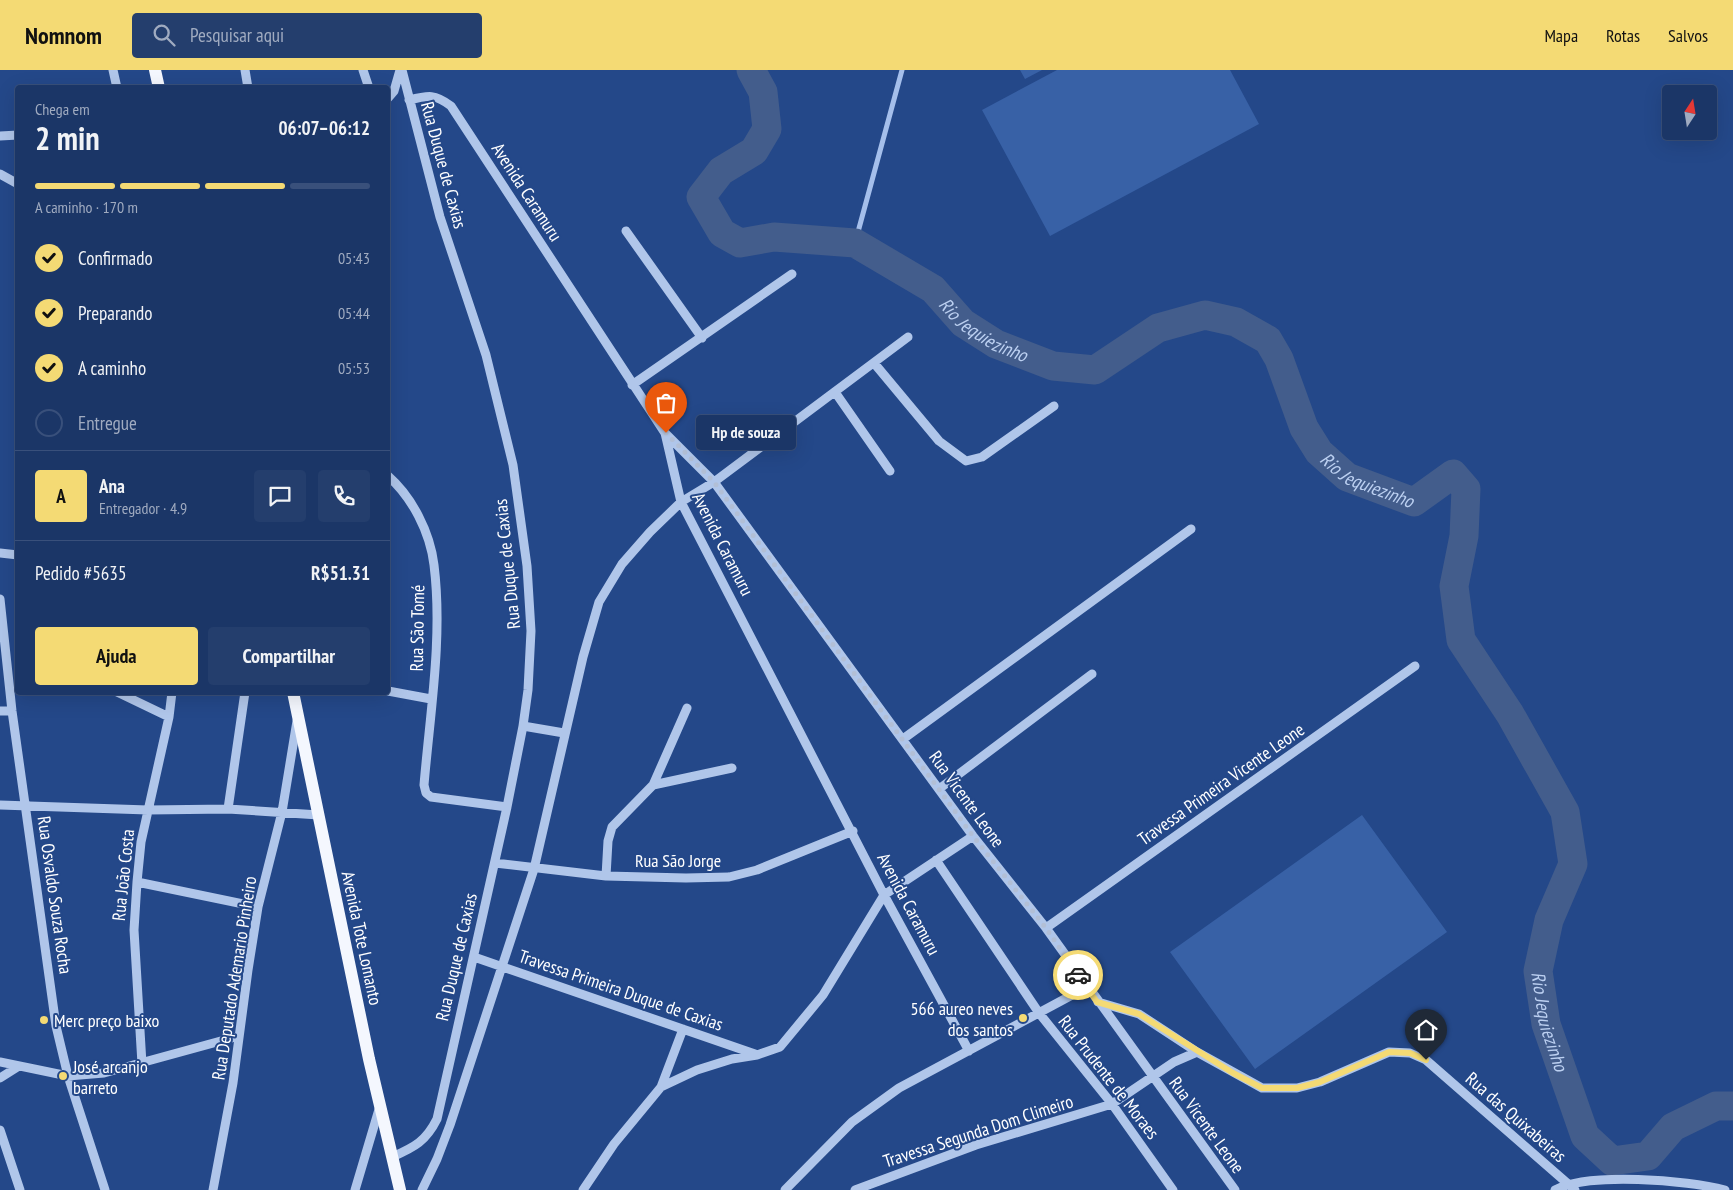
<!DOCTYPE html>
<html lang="pt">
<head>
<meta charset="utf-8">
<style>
  body { margin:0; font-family:"PT Sans Narrow",sans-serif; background:#243e6d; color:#f1f3f6; height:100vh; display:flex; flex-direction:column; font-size:19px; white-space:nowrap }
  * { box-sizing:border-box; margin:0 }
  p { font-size:16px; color:#a0abc0 }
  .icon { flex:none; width:28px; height:28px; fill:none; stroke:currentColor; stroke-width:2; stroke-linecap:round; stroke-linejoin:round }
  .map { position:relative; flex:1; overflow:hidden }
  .details { position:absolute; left:15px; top:15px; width:375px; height:610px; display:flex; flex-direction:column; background:#1b3667; border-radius:5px; box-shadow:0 5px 20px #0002,0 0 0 1px #39507b }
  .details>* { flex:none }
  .needle { width:32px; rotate:12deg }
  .tools { position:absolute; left:1662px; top:15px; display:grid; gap:10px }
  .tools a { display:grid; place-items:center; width:55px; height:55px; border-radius:5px; background:#1b3667; box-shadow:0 5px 20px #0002,0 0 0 1px #39507b; font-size:25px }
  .pin { position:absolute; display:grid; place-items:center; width:42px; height:42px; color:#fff; margin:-51px -21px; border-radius:50% 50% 50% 0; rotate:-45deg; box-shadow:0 0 5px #0007 }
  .pin .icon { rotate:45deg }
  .courier { position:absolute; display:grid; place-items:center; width:50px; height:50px; margin:-25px; border:4px solid #f4da74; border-radius:50%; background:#fff; color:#222; box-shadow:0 1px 6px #0007 }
  .bubble { position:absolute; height:35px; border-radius:5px; background:#1b3667; box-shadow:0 5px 20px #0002,0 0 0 1px #39507b; font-size:16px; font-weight:700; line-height:35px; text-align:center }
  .headline em { font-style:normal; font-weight:700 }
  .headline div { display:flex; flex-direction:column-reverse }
  .headline { display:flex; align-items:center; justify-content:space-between; height:85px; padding:0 20px }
  h1 { font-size:32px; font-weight:700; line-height:38px }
  .bar { display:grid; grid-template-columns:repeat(4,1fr); gap:8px 5px; align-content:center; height:60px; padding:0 20px }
  .bar i { height:6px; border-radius:4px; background:#39507b }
  .bar .selected { background:#f4da74 }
  .bar p { grid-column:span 4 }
  .line { display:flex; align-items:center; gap:12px; padding:0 20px; border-top:1px solid #39507b }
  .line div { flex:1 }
  .round { display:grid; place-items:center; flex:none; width:52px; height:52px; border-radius:5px; background:#243e6d }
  ol { padding:0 20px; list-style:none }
  li { display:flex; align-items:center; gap:15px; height:55px }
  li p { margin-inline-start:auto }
  li .icon { padding:5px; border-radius:50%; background:#f4da74; color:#111; stroke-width:4 }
  li:last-child { color:#a0abc0 }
  li i { width:28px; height:28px; border:2px solid #39507b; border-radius:50% }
  .cta { display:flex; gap:10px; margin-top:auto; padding:10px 20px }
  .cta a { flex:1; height:58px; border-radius:5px; background:#f4da74; color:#111; font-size:20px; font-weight:700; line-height:58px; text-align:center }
  .cta a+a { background:#243e6d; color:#f1f3f6 }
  header { display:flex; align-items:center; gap:30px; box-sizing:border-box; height:70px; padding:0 25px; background:#f4da74; color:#111 }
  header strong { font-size:24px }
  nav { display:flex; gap:28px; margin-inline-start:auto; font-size:18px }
  .search { width:350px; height:45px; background:#243e6d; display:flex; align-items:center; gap:12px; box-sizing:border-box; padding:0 18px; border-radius:5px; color:#a0abc0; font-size:19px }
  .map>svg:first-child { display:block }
  .green { fill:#3861a6 }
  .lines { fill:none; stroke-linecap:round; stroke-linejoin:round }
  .stream { stroke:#a5bfeb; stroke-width:5 }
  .river { stroke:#435d8c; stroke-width:29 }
  .minor { stroke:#b0c6ea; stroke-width:9 }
  .major { stroke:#f4f7fe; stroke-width:12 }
  .done { stroke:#b2bfd6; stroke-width:5; stroke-dasharray:0 9 }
  .route { stroke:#f4da74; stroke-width:6 }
  .poi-dot { fill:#f4da74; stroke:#244889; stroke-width:2 }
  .labels { text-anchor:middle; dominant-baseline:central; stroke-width:4; stroke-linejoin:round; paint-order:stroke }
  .street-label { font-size:18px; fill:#fff; stroke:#244889 }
  .poi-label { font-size:18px; fill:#fff; stroke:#244889; text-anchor:start }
  .water-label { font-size:19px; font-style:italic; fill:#bcd0f1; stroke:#244889 }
</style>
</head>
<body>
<header>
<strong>Nomnom</strong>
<div class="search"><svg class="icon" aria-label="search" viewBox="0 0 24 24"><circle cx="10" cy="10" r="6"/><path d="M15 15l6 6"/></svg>Pesquisar aqui</div>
<nav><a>Mapa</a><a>Rotas</a><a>Salvos</a></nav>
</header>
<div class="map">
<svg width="1733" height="1120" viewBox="0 0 1733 1120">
  <rect width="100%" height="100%" fill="#244889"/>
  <path class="green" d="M 1020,0 L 1042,0 L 1025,9 Z
    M 1057,0 L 1230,0 L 1259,54 L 1050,166 L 982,40 Z
    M 1362,745 L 1447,862 L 1255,999 L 1170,882 Z"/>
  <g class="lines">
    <path class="stream" d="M 855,173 L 902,0"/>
    <path class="river" id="s1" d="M 751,0 L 763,22 L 767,59 L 754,81 L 721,101 L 701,127 L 722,163 L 740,173 L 774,167 L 855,173 L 933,219 L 963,253 L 996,274 L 1053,296 L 1095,300 L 1158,258 L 1205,245 L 1236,252 L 1268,270 L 1279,289 L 1304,358 L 1319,382 L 1347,407 L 1414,432 L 1453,404 L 1466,419 L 1464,466 L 1454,516 L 1461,570 L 1510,644 L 1565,742 L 1573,794 L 1549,850 L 1538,901 L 1546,954 L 1585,1066 L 1612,1091 L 1648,1086 L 1673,1057 L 1716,1036 L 1733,1036"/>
    <path class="minor" d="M 113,0 L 117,18
      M 245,0 L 248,18
      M 363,0 L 369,18
      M 388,28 L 394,21 L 400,0
      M 409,30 C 429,25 435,24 451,36 L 665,363 L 681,432 L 884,825 L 969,981
      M 0,66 L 18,65
      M 0,104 L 18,114
      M 626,161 L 702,268
      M 874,293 L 939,371 L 966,391 L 982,387 L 1054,336
      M 632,315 L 792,204
      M 835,322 L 890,401
      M 665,363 L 714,412 L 973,766 L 1046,858 L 1235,1120
      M 388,406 C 412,427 430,462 434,495 C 443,567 430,643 424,715 L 426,723 L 431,727 L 507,737
      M 0,483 L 18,485
      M 0,529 L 12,641 L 56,956 L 68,1006 L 105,1120
      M 388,621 L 431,629
      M 117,622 L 169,647
      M 0,641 L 12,641
      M 523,656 L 564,663
      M 903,669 L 1191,459
      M 653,715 L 732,698
      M 939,719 L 1092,604
      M 0,735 L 148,740 L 228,739 L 319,745
      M 228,739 L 245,622
      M 936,790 L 1039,943 L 1112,1034 L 1173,1120
      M 495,793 L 606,806 L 686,808 L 729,807 L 757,800 L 853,761
      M 606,806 L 608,771 L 612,757 L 653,715 L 687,638
      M 137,812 L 258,837
      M 1046,858 L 1415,596
      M 474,887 L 755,984
      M 1098,932 L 1139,944 L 1197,982
      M 0,992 L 68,1006 L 104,1003 L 239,966
      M 142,994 L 134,860 L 137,812 L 141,772 L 169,647 L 172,622
      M 0,1008 L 19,996
      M 661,1017 L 683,959
      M 0,1060 L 20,1120
      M 392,1087 C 415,1077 426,1071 437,1049 L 507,737 L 523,656 L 528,620 L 531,561 L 527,496 L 513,395 L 486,285 L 440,147 L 402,0
      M 213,1120 L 233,1013 L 248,900 L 258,837 L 282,742 L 297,651
      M 355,1120 L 380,1036
      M 422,1120 L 437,1089 L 450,1055 L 534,799 L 583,587 L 599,532 L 622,494 L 650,462 L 681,432 L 714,412 L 908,267
      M 583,1120 L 614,1074 L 661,1017 L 697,1000 L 732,989 L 757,985 L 780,977 L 823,925 L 884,825 L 973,766
      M 785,1120 L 852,1052 L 899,1018 L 1087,917
      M 855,1120 L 976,1075 L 1112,1034 L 1174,992 L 1197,982 L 1262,1018 L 1297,1018 L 1320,1012 L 1389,982 L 1410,983 L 1426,990 L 1575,1120
      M 1555,1120 C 1588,1102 1687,1110 1725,1120"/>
    <path class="major" d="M 155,0 L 159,18
      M 293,622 L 369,989 L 400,1120"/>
  </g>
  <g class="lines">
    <path class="done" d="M 666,363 L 714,412 L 973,766 L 1046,858 L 1078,905"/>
    <path class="route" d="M 1078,905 L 1097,932 L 1139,944 L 1233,1003 L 1262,1018 L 1297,1018 L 1320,1012 L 1389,982 L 1410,983 L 1426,990"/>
  </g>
  <g class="poi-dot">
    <circle cx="1023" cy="948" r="5"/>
    <circle cx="44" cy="950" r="5"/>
    <circle cx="63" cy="1006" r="5"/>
  </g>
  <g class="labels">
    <g class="street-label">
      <text transform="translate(444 95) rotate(75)">Rua Duque de Caxias</text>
      <text transform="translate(527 122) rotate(57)">Avenida Caramuru</text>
      <text transform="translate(723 474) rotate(63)">Avenida Caramuru</text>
      <text transform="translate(507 494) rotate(-96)">Rua Duque de Caxias</text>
      <text transform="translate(417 558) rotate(-89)">Rua São Tomé</text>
      <text transform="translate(1221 714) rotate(-35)">Travessa Primeira Vicente Leone</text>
      <text transform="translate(967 729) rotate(54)">Rua Vicente Leone</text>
      <text x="678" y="790">Rua São Jorge</text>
      <text transform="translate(123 805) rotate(-84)">Rua João Costa</text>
      <text transform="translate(55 825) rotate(82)">Rua Osvaldo Souza Rocha</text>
      <text transform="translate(909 834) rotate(62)">Avenida Caramuru</text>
      <text transform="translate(362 868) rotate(78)">Avenida Tote Lomanto</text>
      <text transform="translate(456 887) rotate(-77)">Rua Duque de Caxias</text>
      <text transform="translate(234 908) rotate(-81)">Rua Deputado Ademario Pinheiro</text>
      <text transform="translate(621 920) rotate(19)">Travessa Primeira Duque de Caxias</text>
      <text transform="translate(1109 1007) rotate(52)">Rua Prudente de Moraes</text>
      <text transform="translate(1516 1047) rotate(41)">Rua das Quixabeiras</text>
      <text transform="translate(1207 1055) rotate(54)">Rua Vicente Leone</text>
      <text transform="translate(978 1061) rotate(-18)">Travessa Segunda Dom Climeiro</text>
    </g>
    <g class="poi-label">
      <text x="1013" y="938" text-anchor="end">566 aureo neves<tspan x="1013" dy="21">dos santos</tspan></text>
      <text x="54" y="950">Merc preço baixo</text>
      <text x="73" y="996">José arcanjo<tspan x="73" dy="21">barreto</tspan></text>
    </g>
    <g class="water-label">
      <text stroke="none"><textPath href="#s1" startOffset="494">Rio Jequiezinho</textPath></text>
      <text stroke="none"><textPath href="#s1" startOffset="989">Rio Jequiezinho</textPath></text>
      <text stroke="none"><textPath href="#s1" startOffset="1680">Rio Jequiezinho</textPath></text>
    </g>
  </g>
</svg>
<div class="tools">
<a><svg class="needle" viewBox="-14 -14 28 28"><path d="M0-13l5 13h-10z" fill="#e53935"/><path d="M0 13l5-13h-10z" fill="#a0abc0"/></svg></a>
</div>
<div class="pin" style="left:666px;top:363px;background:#ea580c"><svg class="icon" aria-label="bag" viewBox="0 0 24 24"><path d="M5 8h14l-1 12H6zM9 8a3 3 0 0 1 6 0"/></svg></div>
<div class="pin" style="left:1426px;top:990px;background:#1f2937"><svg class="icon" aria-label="home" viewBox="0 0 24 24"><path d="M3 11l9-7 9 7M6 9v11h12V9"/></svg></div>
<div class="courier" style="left:1078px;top:905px"><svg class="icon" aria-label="car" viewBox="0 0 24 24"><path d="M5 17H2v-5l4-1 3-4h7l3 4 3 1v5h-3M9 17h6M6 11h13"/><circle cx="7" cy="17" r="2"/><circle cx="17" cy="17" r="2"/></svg></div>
<div class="bubble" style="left:696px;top:345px;width:100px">Hp de souza</div>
<section class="details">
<div class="headline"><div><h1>2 min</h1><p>Chega em</p></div><em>06:07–06:12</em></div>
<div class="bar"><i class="selected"></i><i class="selected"></i><i class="selected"></i><i></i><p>A caminho · 170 m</p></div>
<ol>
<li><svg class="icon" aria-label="check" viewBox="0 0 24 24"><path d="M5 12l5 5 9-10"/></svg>Confirmado<p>05:43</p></li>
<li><svg class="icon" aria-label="check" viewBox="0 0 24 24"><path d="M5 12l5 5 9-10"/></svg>Preparando<p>05:44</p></li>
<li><svg class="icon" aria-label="check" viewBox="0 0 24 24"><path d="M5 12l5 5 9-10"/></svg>A caminho<p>05:53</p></li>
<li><i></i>Entregue</li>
</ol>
<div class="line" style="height:90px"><b class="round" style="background:#f4da74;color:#111">A</b><div><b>Ana</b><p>Entregador · 4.9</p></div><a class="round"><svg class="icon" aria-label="chat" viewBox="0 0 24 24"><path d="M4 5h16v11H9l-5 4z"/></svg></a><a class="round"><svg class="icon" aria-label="phone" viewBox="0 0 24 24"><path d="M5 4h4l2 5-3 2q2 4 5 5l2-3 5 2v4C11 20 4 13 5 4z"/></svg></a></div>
<div class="line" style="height:65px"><div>Pedido #5635</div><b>R$51.31</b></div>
<div class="cta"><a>Ajuda</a><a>Compartilhar</a></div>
</section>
</div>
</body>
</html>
